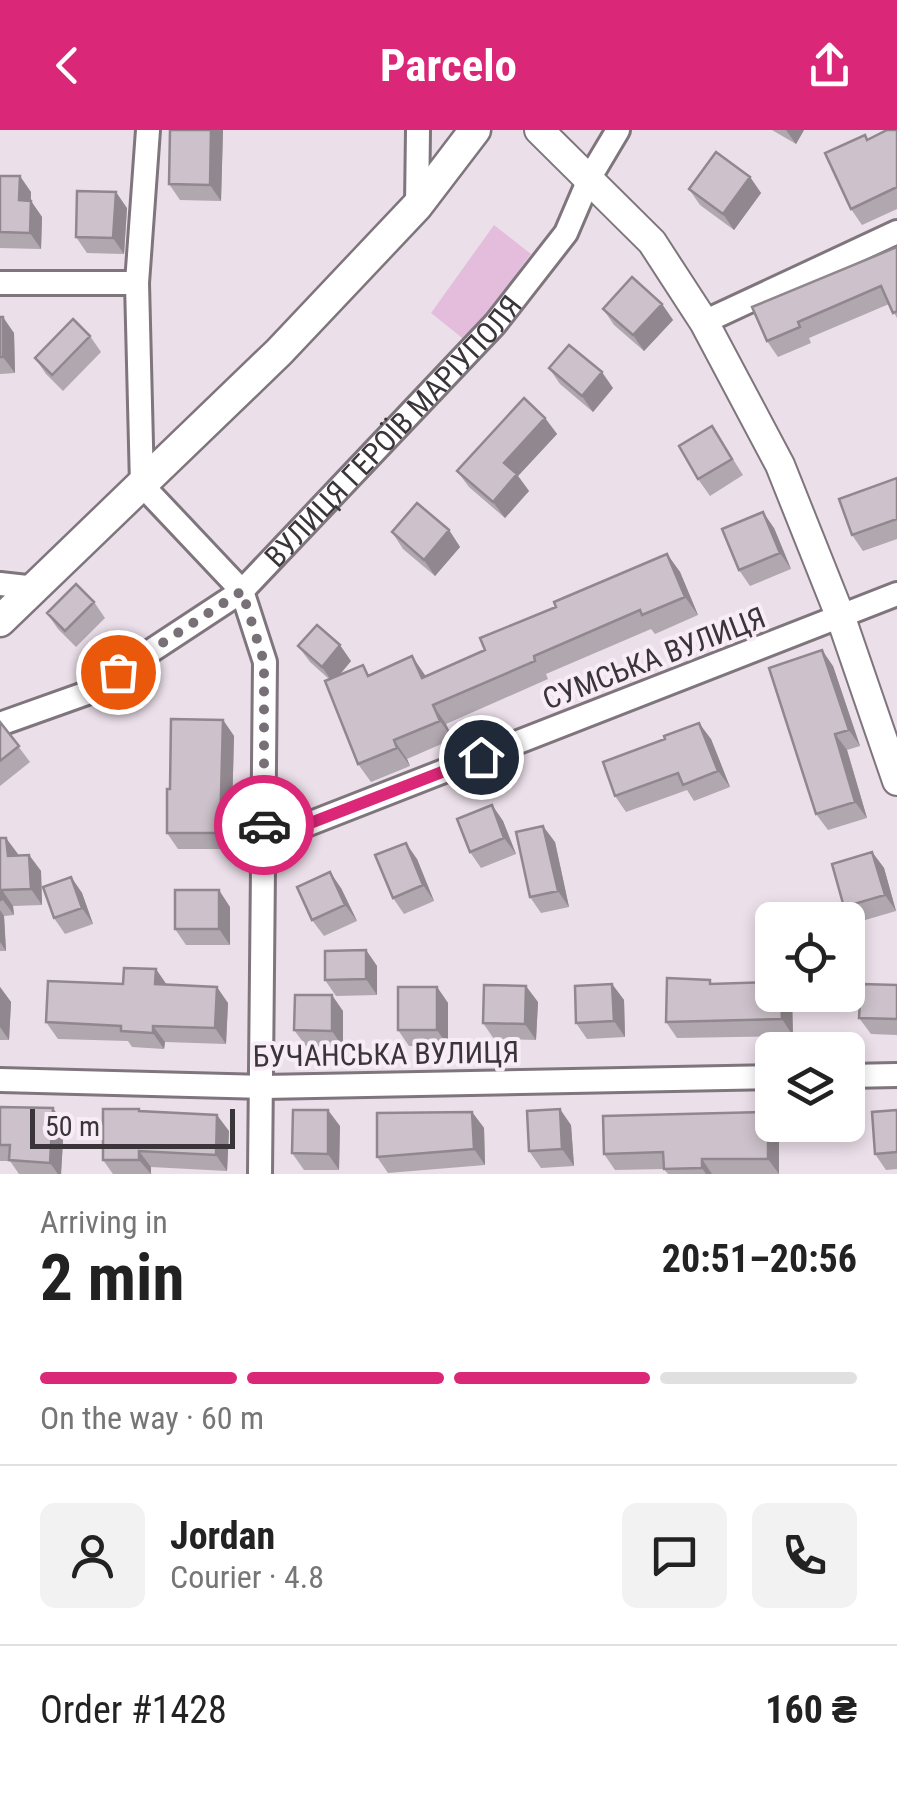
<!DOCTYPE html>
<html lang="en">
<head>
<meta charset="utf-8">
<style>
  body { margin:0; font-family:"Roboto Condensed",sans-serif; background:#f2f2f2; color:#222; height:100vh; display:flex; flex-direction:column; font-size:38px; white-space:nowrap }
  * { box-sizing:border-box; margin:0 }
  p { font-size:32px; color:#767676 }
  .icon { flex:none; width:55px; height:55px; fill:none; stroke:currentColor; stroke-width:2; stroke-linecap:round; stroke-linejoin:round }
  .map { position:relative; height:1044px; overflow:hidden }
  .drawer { display:flex; flex-direction:column; background:#fff; flex:1 }
  .drawer>* { flex:none }
  .tools { position:absolute; left:755px; top:772px; display:grid; gap:20px }
  .tools a { display:grid; place-items:center; width:110px; height:110px; border-radius:15px; background:#fff; box-shadow:0 5px 15px #0003; font-size:50px }
  .scale { position:absolute; left:30px; bottom:25px; width:205px; box-sizing:border-box; padding-left:10px; border:5px solid #3a3539; border-top:0; font-size:28px; line-height:35px; white-space:nowrap; color:#3a3539; -webkit-text-stroke:8px #f8edf6; paint-order:stroke }
  .pin { position:absolute; display:grid; place-items:center; width:85px; height:85px; color:#fff; margin:-42px; border:5px solid #fff; border-radius:50%; box-shadow:0 2px 10px #0007 }
  .courier { position:absolute; display:grid; place-items:center; width:100px; height:100px; margin:-50px; border:8px solid #db2777; border-radius:50%; background:#fff; color:#222; box-shadow:0 2px 12px #0007 }
  .overview em { font-style:normal; font-weight:700 }
  .overview div { display:flex; flex-direction:column-reverse }
  .overview { display:flex; align-items:center; justify-content:space-between; height:170px; padding:0 40px }
  h1 { font-size:65px; font-weight:700; line-height:75px }
  .bar { display:grid; grid-template-columns:repeat(4,1fr); gap:15px 10px; align-content:center; height:120px; padding:0 40px }
  .bar i { height:12px; border-radius:8px; background:#e0e0e0 }
  .bar .selected { background:#db2777 }
  .bar p { grid-column:span 4 }
  .line { display:flex; align-items:center; gap:25px; padding:0 40px; border-top:2px solid #e0e0e0 }
  .line div { flex:1 }
  .round { display:grid; place-items:center; flex:none; width:105px; height:105px; border-radius:15px; background:#f2f2f2 }
  header { display:flex; justify-content:space-between; align-items:center; height:130px; padding:0 40px; background:#db2777; color:#fff; font-size:45px; font-weight:700 }
  .map>svg:first-child { display:block }
  .park { fill:#e4bddd }
  .lines { fill:none; stroke-linecap:round; stroke-linejoin:round }
  .minor-casing { stroke:#7f757d; stroke-width:28 }
  .tertiary-casing { stroke:#7f757d; stroke-width:32 }
  .secondary-casing { stroke:#7f757d; stroke-width:35 }
  .minor { stroke:#fff; stroke-width:22 }
  .tertiary { stroke:#fff; stroke-width:28 }
  .secondary { stroke:#fff; stroke-width:30 }
  .wall { fill:#b0a7af }
  .shaded-wall { fill:#90888e }
  .building { fill:#cdc2cb; stroke:#90888e; stroke-width:2.5 }
  .done { stroke:#787077; stroke-width:10; stroke-dasharray:0 18 }
  .route { stroke:#db2777; stroke-width:12 }
  .labels { text-anchor:middle; dominant-baseline:central; stroke-width:8; stroke-linejoin:round; paint-order:stroke }
  .street-label { font-size:30px; fill:#3a3539; stroke:#f8edf6 }
</style>
</head>
<body>
<header><svg class="icon" aria-label="back" viewBox="0 0 24 24"><path d="M15 5l-7 7 7 7"/></svg>Parcelo<svg class="icon" aria-label="share" viewBox="0 0 24 24"><path d="M12 15V3M7 8l5-5 5 5M5 13v7h14v-7"/></svg></header>
<div class="map">
<svg width="897" height="1044" viewBox="0 0 897 1044">
  <rect width="100%" height="100%" fill="#ebdfe9"/>
  <path class="park" d="M 494,95 L 531,124 L 466,211 L 431,183 Z"/>
  <g class="lines">
    <defs>
      <g id="minor">
        <path d="M 148,0 L 137,153 L 142,355 L 242,461 L 265,532 L 260,1044"/>
        <path d="M 417,76 L 418,0"/>
        <path d="M 0,153 L 137,153"/>
        <path d="M 704,192 L 897,102"/>
        <path d="M 0,454 L 36,458"/>
        <path id="s1" d="M 0,594 L 87,563 L 242,461 L 495,194 L 566,103 L 590,47 L 618,0"/>
        <path d="M 265,711 L 897,464"/>
        <path d="M 848,946 L 897,945"/>
        <path d="M 0,950 L 263,957 L 772,947"/>
      </g>
      <path id="tertiary" d="M 539,0 L 652,112 L 704,192 L 780,335 L 841,488 L 897,651"/>
      <path id="secondary" d="M 0,491 L 279,222 L 417,76 L 475,0"/>
    </defs>
    <use href="#minor" class="minor-casing"/>
    <use href="#tertiary" class="tertiary-casing"/>
    <use href="#secondary" class="secondary-casing"/>
    <use href="#minor" class="minor"/>
    <use href="#tertiary" class="tertiary"/>
    <use href="#secondary" class="secondary"/>
  </g>
  <path class="wall" d="M 170,0 L 223,0 L 221,71 L 180,70 L 169,54 Z
    M 772,0 L 804,0 L 796,14 Z
    M 897,0 L 897,79 L 862,95 L 851,79 L 868,9 Z
    M 0,46 L 31,62 L 31,71 L 42,87 L 41,119 L 0,118 Z
    M 750,47 L 761,63 L 734,100 L 700,75 L 689,59 Z
    M 127,78 L 124,124 L 87,123 L 76,107 Z
    M 897,117 L 897,188 L 889,174 L 809,208 L 811,213 L 778,227 L 767,211 Z
    M 662,174 L 673,190 L 644,221 L 614,195 L 603,179 Z
    M 0,187 L 14,203 L 15,243 L 0,244 Z
    M 90,206 L 101,222 L 63,261 L 46,244 L 35,228 Z
    M 549,238 L 613,258 L 593,282 L 560,254 Z
    M 545,288 L 557,304 L 518,346 L 529,361 L 505,388 L 469,357 L 457,341 Z
    M 712,296 L 743,345 L 710,366 L 698,349 Z
    M 897,348 L 897,409 L 863,421 L 852,405 Z
    M 774,398 L 791,439 L 750,456 L 739,440 Z
    M 449,400 L 460,417 L 435,446 L 403,419 L 392,402 Z
    M 667,424 L 680,442 L 698,485 L 655,504 L 651,499 L 546,544 L 548,549 L 446,594 L 453,609 L 407,629 L 410,636 L 371,652 L 358,634 L 329,549 L 310,532 L 298,516 L 351,531 L 339,545 L 426,546 L 485,520 L 556,477 Z
    M 94,472 L 105,488 L 76,517 L 58,499 L 47,483 Z
    M 833,536 L 860,616 L 847,620 L 867,688 L 828,700 L 816,684 Z
    M 223,590 L 234,606 L 231,719 L 178,719 L 167,703 Z
    M 0,592 L 30,632 L 0,656 Z
    M 711,609 L 730,657 L 694,671 L 687,660 L 626,682 L 615,666 Z
    M 492,675 L 503,691 L 516,724 L 481,738 L 470,722 Z
    M 0,708 L 18,726 L 29,725 L 41,741 L 42,775 L 13,776 L 14,785 L 4,786 L 6,821 L 0,821 Z
    M 555,712 L 569,777 L 541,783 L 530,767 Z
    M 872,722 L 884,738 L 896,781 L 855,793 L 844,777 Z
    M 417,729 L 434,771 L 404,784 L 393,768 Z
    M 71,747 L 82,763 L 93,794 L 65,804 L 54,788 Z
    M 341,758 L 357,791 L 324,806 L 312,790 Z
    M 230,777 L 230,815 L 186,815 L 175,799 Z
    M 366,820 L 377,836 L 377,865 L 336,866 L 325,850 Z
    M 167,854 L 228,873 L 226,914 L 165,912 L 164,919 L 132,917 L 128,911 L 58,909 L 46,892 Z
    M 612,854 L 624,870 L 625,907 L 587,909 L 576,893 Z
    M 897,855 L 897,905 L 871,904 L 859,888 Z
    M 0,857 L 11,872 L 9,910 L 0,910 Z
    M 437,857 L 448,873 L 448,916 L 409,916 L 398,900 Z
    M 772,865 L 790,865 L 792,868 L 793,906 L 677,908 L 666,892 Z
    M 538,872 L 536,910 L 494,909 L 483,893 Z
    M 343,881 L 343,917 L 306,916 L 294,900 Z
    M 0,977 L 64,994 L 61,1044 L 19,1044 L 10,1031 L 0,1031 Z
    M 139,979 L 141,981 L 229,1001 L 227,1041 L 151,1037 L 151,1044 L 113,1044 L 103,1030 Z
    M 897,980 L 897,1039 L 886,1040 L 875,1024 Z
    M 472,982 L 484,998 L 485,1035 L 388,1043 L 377,1027 Z
    M 571,995 L 574,1036 L 541,1038 L 529,1021 Z
    M 772,995 L 777,995 L 779,998 L 779,1044 L 668,1044 L 664,1039 L 615,1040 L 604,1024 Z
    M 340,996 L 339,1040 L 304,1040 L 292,1023 Z"/>
  <path class="shaded-wall" d="M 211,0 L 223,0 L 221,71 L 210,55 Z
    M 786,0 L 804,0 L 796,14 Z
    M 20,46 L 31,62 L 30,86 L 19,70 Z
    M 750,47 L 761,63 L 734,100 L 723,84 Z
    M 116,62 L 127,78 L 124,124 L 113,108 Z
    M 31,71 L 42,87 L 41,119 L 30,103 Z
    M 662,174 L 673,190 L 644,221 L 633,205 Z
    M 3,187 L 14,203 L 15,243 L 3,227 Z
    M 602,242 L 613,258 L 593,282 L 582,266 Z
    M 545,288 L 557,304 L 518,346 L 529,361 L 505,388 L 493,372 L 504,333 Z
    M 763,382 L 774,398 L 791,439 L 780,423 Z
    M 449,400 L 460,417 L 435,446 L 424,430 Z
    M 667,424 L 680,442 L 698,485 L 685,467 Z
    M 340,515 L 351,531 L 333,553 L 322,537 Z
    M 822,520 L 833,536 L 860,616 L 849,600 Z
    M 412,526 L 425,545 L 434,566 L 422,548 Z
    M 433,575 L 446,594 L 453,609 L 440,591 Z
    M 223,590 L 234,606 L 231,719 L 220,703 Z
    M 699,593 L 711,609 L 730,657 L 718,641 Z
    M 835,604 L 847,620 L 867,688 L 855,672 Z
    M 394,610 L 407,629 L 410,636 L 397,618 Z
    M 492,675 L 503,691 L 516,724 L 504,708 Z
    M 543,696 L 555,712 L 569,777 L 558,761 Z
    M 6,708 L 18,724 L 19,742 L 8,726 Z
    M 406,713 L 417,729 L 434,771 L 423,755 Z
    M 872,722 L 884,738 L 896,781 L 885,765 Z
    M 29,725 L 41,741 L 42,775 L 31,759 Z
    M 330,742 L 341,758 L 357,791 L 345,775 Z
    M 71,747 L 82,763 L 93,794 L 82,778 Z
    M 2,760 L 13,776 L 14,785 L 2,769 Z
    M 219,760 L 230,777 L 230,815 L 219,799 Z
    M 0,780 L 4,786 L 6,821 L 0,812 Z
    M 366,820 L 377,836 L 377,865 L 366,849 Z
    M 156,839 L 167,855 L 155,854 Z
    M 612,854 L 624,870 L 625,907 L 614,891 Z
    M 526,856 L 538,872 L 536,910 L 525,894 Z
    M 0,857 L 11,872 L 9,910 L 0,897 Z
    M 217,857 L 228,873 L 226,914 L 215,898 Z
    M 437,857 L 448,873 L 448,916 L 437,900 Z
    M 332,865 L 343,881 L 343,917 L 332,901 Z
    M 781,865 L 790,865 L 792,868 L 793,906 L 782,889 Z
    M 153,896 L 165,912 L 164,919 L 153,903 Z
    M 53,978 L 64,994 L 61,1044 L 58,1044 L 50,1033 Z
    M 560,979 L 571,995 L 574,1036 L 562,1019 Z
    M 328,980 L 340,996 L 339,1040 L 328,1024 Z
    M 472,982 L 484,998 L 485,1035 L 474,1019 Z
    M 768,982 L 772,989 L 772,995 L 777,995 L 779,998 L 779,1044 L 768,1029 Z
    M 217,985 L 229,1001 L 227,1041 L 216,1025 Z
    M 139,1021 L 151,1037 L 151,1044 L 139,1030 Z
    M 702,1029 L 712,1044 L 706,1044 L 702,1038 Z"/>
  <path class="building" d="M 170,0 L 211,0 L 210,55 L 169,54 Z
    M 887,0 L 897,0 L 897,57 L 851,79 L 825,23 L 865,5 L 867,10 Z
    M 716,22 L 750,47 L 723,84 L 689,59 Z
    M 0,46 L 20,46 L 19,70 L 31,71 L 30,103 L 0,102 Z
    M 77,61 L 116,62 L 113,108 L 76,107 Z
    M 897,117 L 897,181 L 893,183 L 881,156 L 798,192 L 800,197 L 767,211 L 752,177 Z
    M 632,147 L 662,174 L 633,205 L 603,179 Z
    M 0,187 L 3,187 L 3,227 L 0,227 Z
    M 73,189 L 90,206 L 52,245 L 35,228 Z
    M 569,215 L 602,242 L 582,266 L 549,238 Z
    M 524,268 L 545,288 L 504,333 L 517,344 L 493,372 L 457,341 Z
    M 712,296 L 732,329 L 698,349 L 679,316 Z
    M 897,348 L 897,389 L 852,405 L 839,369 Z
    M 417,373 L 449,400 L 424,430 L 392,402 Z
    M 763,382 L 780,423 L 739,440 L 722,399 Z
    M 667,424 L 685,467 L 642,485 L 640,480 L 534,526 L 535,531 L 433,575 L 440,591 L 394,610 L 397,618 L 358,634 L 325,551 L 363,535 L 368,546 L 412,526 L 422,548 L 485,520 L 480,508 L 556,477 L 554,472 Z
    M 76,454 L 94,472 L 65,501 L 47,483 Z
    M 317,495 L 340,515 L 322,537 L 298,516 Z
    M 822,520 L 849,600 L 835,604 L 855,672 L 816,684 L 769,538 Z
    M 171,589 L 223,590 L 220,703 L 167,703 L 167,659 L 170,659 Z
    M 0,592 L 19,616 L 0,631 Z
    M 699,593 L 718,641 L 683,655 L 678,643 L 615,666 L 603,632 L 665,609 L 664,606 Z
    M 492,675 L 504,708 L 470,722 L 457,689 Z
    M 543,696 L 558,761 L 530,767 L 516,702 Z
    M 0,708 L 6,708 L 8,726 L 29,725 L 31,759 L 2,760 L 2,769 L 0,770 Z
    M 406,713 L 423,755 L 393,768 L 375,725 Z
    M 872,722 L 885,765 L 844,777 L 832,734 Z
    M 330,742 L 345,775 L 312,790 L 297,757 Z
    M 71,747 L 82,778 L 54,788 L 43,757 Z
    M 175,760 L 219,760 L 219,799 L 175,799 Z
    M 366,820 L 366,849 L 325,850 L 325,821 Z
    M 124,838 L 156,839 L 155,854 L 217,857 L 215,898 L 153,896 L 153,903 L 121,901 L 121,896 L 46,892 L 48,851 L 123,854 Z
    M 667,848 L 710,850 L 710,854 L 772,852 L 772,865 L 781,865 L 782,889 L 666,892 Z
    M 612,854 L 614,891 L 576,893 L 575,856 Z
    M 861,854 L 897,855 L 897,889 L 859,888 Z
    M 484,855 L 526,856 L 525,894 L 483,893 Z
    M 398,857 L 437,857 L 437,900 L 398,900 Z
    M 295,865 L 332,865 L 332,901 L 294,900 Z
    M 0,977 L 53,978 L 50,1033 L 9,1030 L 10,1015 L 0,1015 Z
    M 103,979 L 139,979 L 139,981 L 217,985 L 216,1025 L 139,1021 L 139,1030 L 103,1030 Z
    M 560,979 L 562,1019 L 529,1021 L 527,981 Z
    M 293,980 L 328,980 L 328,1024 L 292,1023 Z
    M 897,980 L 897,1022 L 875,1024 L 872,982 Z
    M 472,982 L 474,1019 L 377,1027 L 377,983 Z
    M 768,982 L 768,1029 L 702,1029 L 702,1038 L 664,1039 L 663,1022 L 604,1024 L 603,986 Z"/>
  <g class="lines">
    <path class="done" d="M 118,542 L 242,461 L 264,532 L 264,695"/>
    <path class="route" d="M 264,695 L 264,711 L 481,627"/>
  </g>
  <g class="labels">
    <g class="street-label">
      <text stroke="none"><textPath href="#s1" startOffset="498">ВУЛИЦЯ ГЕРОЇВ МАРІУПОЛЯ</textPath></text>
      <text transform="translate(654 528) rotate(-21)">СУМСЬКА ВУЛИЦЯ</text>
      <text transform="translate(386 924) rotate(-1)">БУЧАНСЬКА ВУЛИЦЯ</text>
    </g>
  </g>
</svg>
<div class="tools">
<a><svg class="icon" aria-label="locate" viewBox="0 0 24 24"><circle cx="12" cy="12" r="6"/><path d="M12 2v4M12 18v4M2 12h4M18 12h4"/></svg></a>
<a><svg class="icon" aria-label="layers" viewBox="0 0 24 24"><path d="M12 4l9 5-9 5-9-5zM3 14l9 5 9-5"/></svg></a>
</div>
<div class="scale">50 m</div>
<div class="pin" style="left:118px;top:542px;background:#ea580c"><svg class="icon" aria-label="bag" viewBox="0 0 24 24"><path d="M5 8h14l-1 12H6zM9 8a3 3 0 0 1 6 0"/></svg></div>
<div class="pin" style="left:481px;top:627px;background:#1f2937"><svg class="icon" aria-label="home" viewBox="0 0 24 24"><path d="M3 11l9-7 9 7M6 9v11h12V9"/></svg></div>
<div class="courier" style="left:264px;top:695px"><svg class="icon" aria-label="car" viewBox="0 0 24 24"><path d="M5 17H2v-5l4-1 3-4h7l3 4 3 1v5h-3M9 17h6M6 11h13"/><circle cx="7" cy="17" r="2"/><circle cx="17" cy="17" r="2"/></svg></div>
</div>
<section class="drawer">
<div class="overview"><div><h1>2 min</h1><p>Arriving in</p></div><em>20:51–20:56</em></div>
<div class="bar"><i class="selected"></i><i class="selected"></i><i class="selected"></i><i></i><p>On the way · 60 m</p></div>
<div class="line" style="height:180px"><a class="round"><svg class="icon" aria-label="person" viewBox="0 0 24 24"><circle cx="12" cy="8" r="4"/><path d="M4 21q1-7 8-7t8 7"/></svg></a><div><b>Jordan</b><p>Courier · 4.8</p></div><a class="round"><svg class="icon" aria-label="chat" viewBox="0 0 24 24"><path d="M4 5h16v11H9l-5 4z"/></svg></a><a class="round"><svg class="icon" aria-label="phone" viewBox="0 0 24 24"><path d="M5 4h4l2 5-3 2q2 4 5 5l2-3 5 2v4C11 20 4 13 5 4z"/></svg></a></div>
<div class="line" style="height:130px"><div>Order #1428</div><b>160 ₴</b></div>
</section>
</body>
</html>
